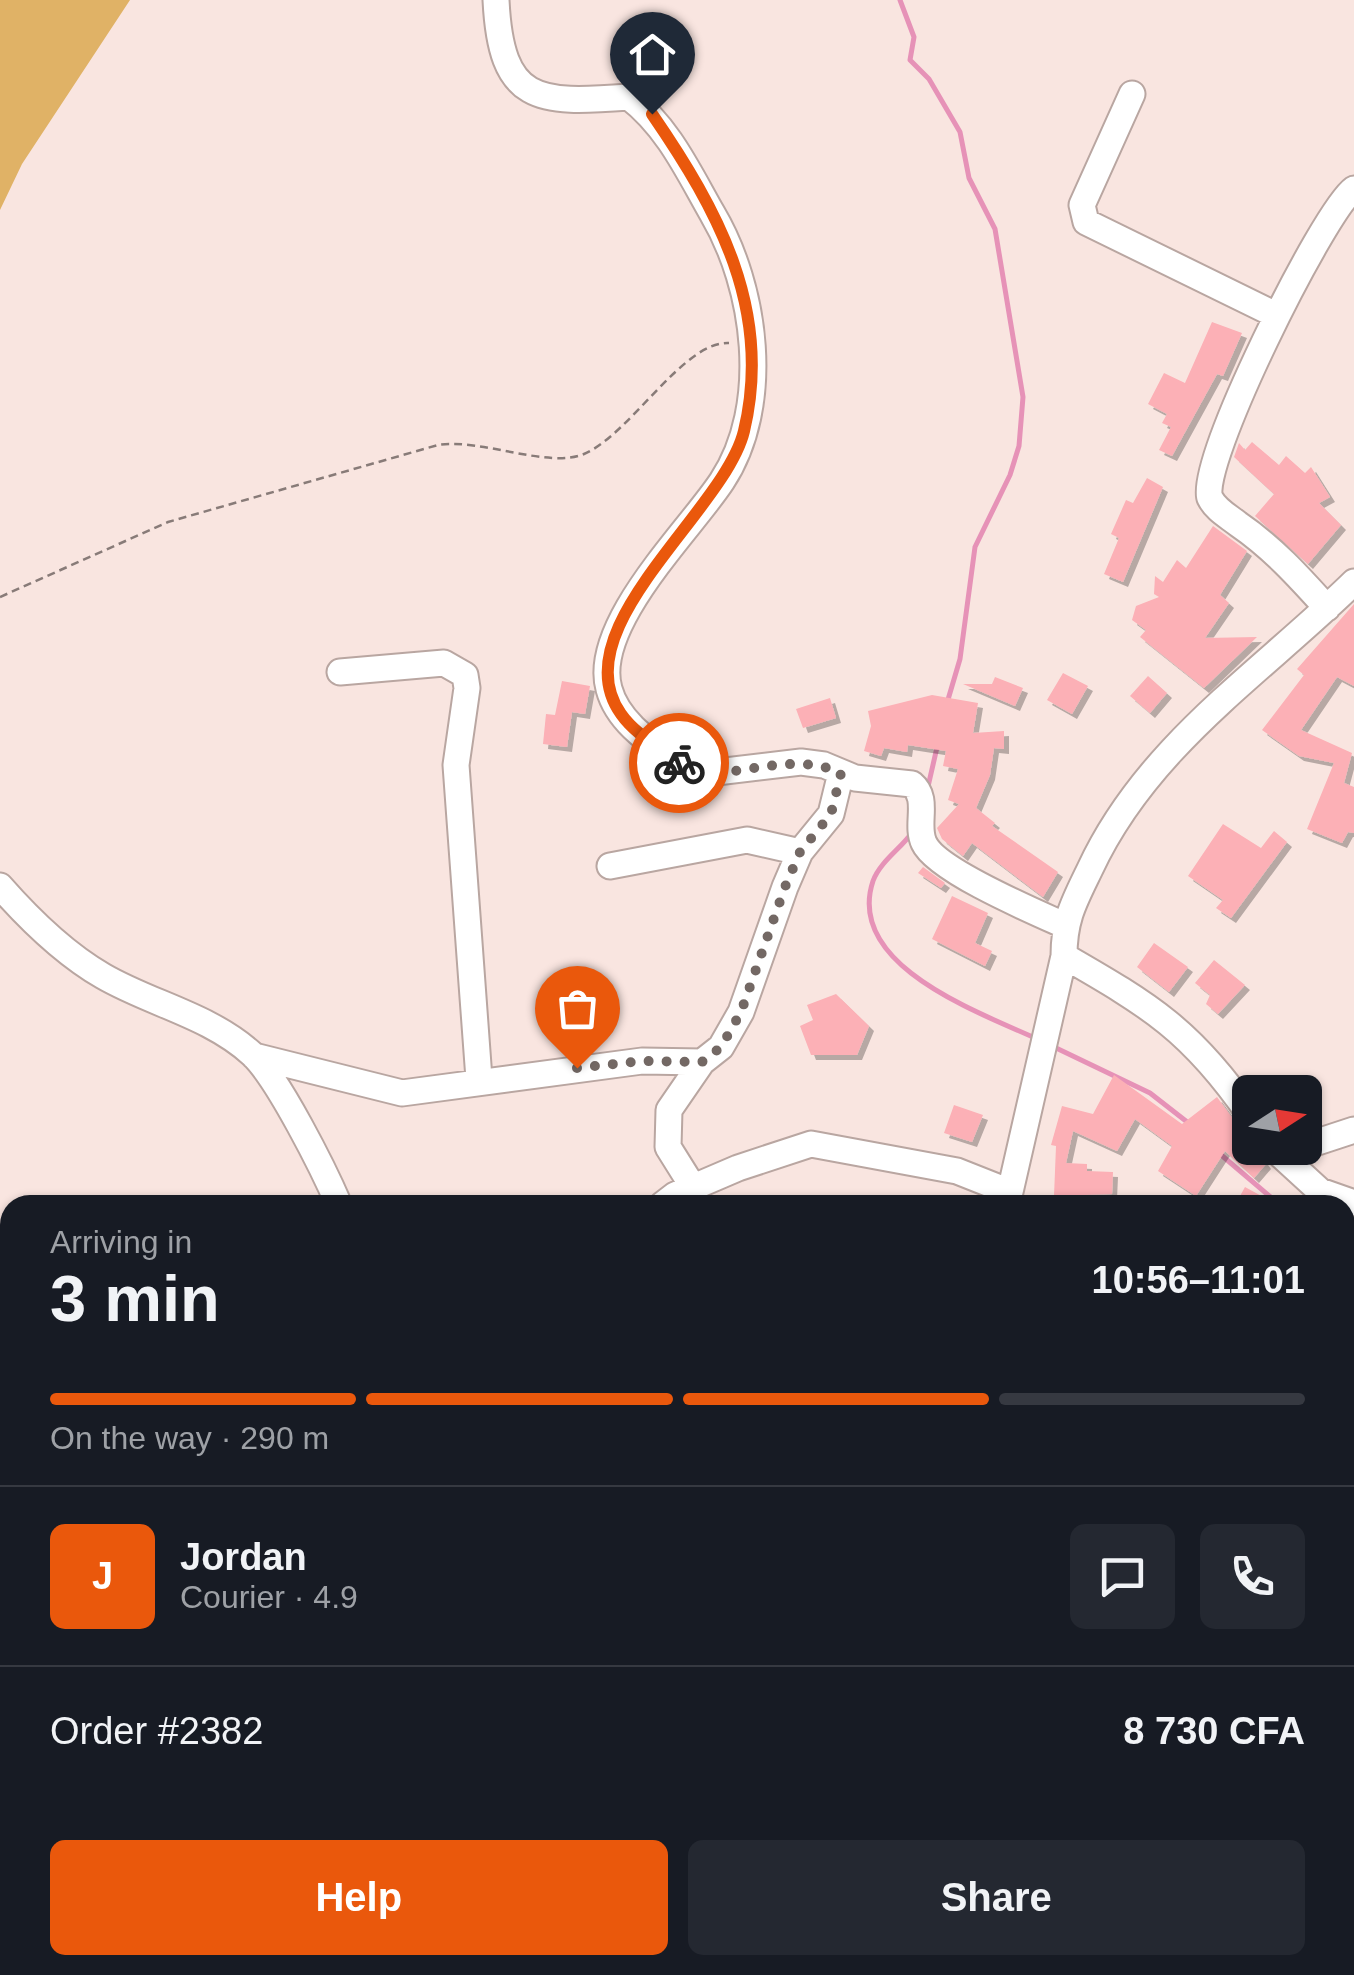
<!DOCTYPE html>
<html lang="en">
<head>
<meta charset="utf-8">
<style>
  body { margin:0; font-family:Arial,sans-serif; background:#242831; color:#f1f3f6; height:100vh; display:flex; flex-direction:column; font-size:38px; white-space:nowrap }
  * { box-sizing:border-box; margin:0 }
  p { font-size:32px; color:#9ea1a6 }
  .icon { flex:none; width:55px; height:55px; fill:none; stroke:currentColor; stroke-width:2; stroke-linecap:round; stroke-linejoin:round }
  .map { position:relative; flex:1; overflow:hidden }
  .sheet { position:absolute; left:0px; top:1195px; width:1355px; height:780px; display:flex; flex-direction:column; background:#171b24; border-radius:30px 30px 0 0; box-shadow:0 2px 8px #0004 }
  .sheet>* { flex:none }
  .needle { width:65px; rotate:78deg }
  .fabs { position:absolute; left:1232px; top:1075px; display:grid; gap:20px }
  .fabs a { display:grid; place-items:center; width:90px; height:90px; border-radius:15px; background:#171b24; box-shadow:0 2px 8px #0004; font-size:50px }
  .pin { position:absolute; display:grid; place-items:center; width:85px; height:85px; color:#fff; margin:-102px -42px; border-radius:50% 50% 50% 0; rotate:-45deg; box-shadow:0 0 10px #0007 }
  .pin .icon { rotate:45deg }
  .courier { position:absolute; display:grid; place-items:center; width:100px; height:100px; margin:-50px; border:8px solid #ea580c; border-radius:50%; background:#fff; color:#222; box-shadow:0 2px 12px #0007 }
  .overview em { font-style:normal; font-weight:700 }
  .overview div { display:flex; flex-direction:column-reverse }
  .overview { display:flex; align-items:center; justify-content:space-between; height:170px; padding:0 50px }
  h1 { font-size:65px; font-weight:700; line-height:75px }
  .bar { display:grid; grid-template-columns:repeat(4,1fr); gap:15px 10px; align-content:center; height:120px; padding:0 50px }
  .bar i { height:12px; border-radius:8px; background:#363941 }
  .bar .active { background:#ea580c }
  .bar p { grid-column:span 4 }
  .line { display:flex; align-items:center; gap:25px; padding:0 50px; border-top:2px solid #363941 }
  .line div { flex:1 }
  .round { display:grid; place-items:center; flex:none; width:105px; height:105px; border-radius:15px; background:#242831 }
  .button { display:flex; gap:20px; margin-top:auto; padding:20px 50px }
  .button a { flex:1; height:115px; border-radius:15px; background:#ea580c; color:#fff; font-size:40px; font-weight:700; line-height:115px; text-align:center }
  .button a+a { background:#242831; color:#f1f3f6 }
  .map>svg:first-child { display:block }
  .green { fill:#e0b266 }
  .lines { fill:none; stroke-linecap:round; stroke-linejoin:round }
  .stream { stroke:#e692b7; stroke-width:5 }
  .building { fill:#fcb0b6; filter:url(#shadow) }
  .minor-casing { stroke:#b9a6a1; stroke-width:29 }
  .path { stroke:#887b78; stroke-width:2.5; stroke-dasharray:8 5; stroke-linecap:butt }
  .minor { stroke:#fff; stroke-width:25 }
  .done { stroke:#736864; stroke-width:10; stroke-dasharray:0 18 }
  .route { stroke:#ea580c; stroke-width:12 }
</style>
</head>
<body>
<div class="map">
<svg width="1354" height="1975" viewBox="0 0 1354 1975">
  <defs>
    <filter id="shadow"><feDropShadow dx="5" dy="5" stdDeviation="0" flood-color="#0004"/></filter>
  </defs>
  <rect width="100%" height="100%" fill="#f9e5e0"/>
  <path class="green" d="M 0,0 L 130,0 L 22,164 L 0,210 Z
    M 1354,1592 L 1354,1975 L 1319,1975 L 1312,1965 L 1345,1965 L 1345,1601 Z"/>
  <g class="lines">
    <path class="stream" d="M 900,0 L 914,37 L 910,60 L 929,79 L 960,132 L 969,178 L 995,229 L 1023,397 L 1019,446 L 1010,475 L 975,547 L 960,659 L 947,703
      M 927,791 L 938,743
      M 911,834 C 900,849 880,862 873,881 C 845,965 978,1012 1035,1038
      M 1054,1047 L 1150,1093 L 1191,1125
      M 1220,1154 L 1280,1205
      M 1345,1380 L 1354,1397
      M 0,1685 L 10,1684
      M 1345,1702 L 1354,1694"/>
  </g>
  <path class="building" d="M 1212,322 L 1242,333 L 1223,376 L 1217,374 L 1172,456 L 1159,450 L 1171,427 L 1162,423 L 1167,414 L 1148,404 L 1164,373 L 1185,383 Z
    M 1252,442 L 1279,465 L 1286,456 L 1305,473 L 1311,467 L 1330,497 L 1319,503 L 1341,525 L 1308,564 L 1255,516 L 1274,494 L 1234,457 L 1239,443 L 1245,450 Z
    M 1147,478 L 1163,487 L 1123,582 L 1104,574 L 1119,538 L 1111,534 L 1126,500 L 1133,503 Z
    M 1213,526 L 1247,551 L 1220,595 L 1229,603 L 1205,638 L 1257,637 L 1204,688 L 1140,637 L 1146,630 L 1132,620 L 1136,606 L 1159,597 L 1154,594 L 1155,576 L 1163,582 L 1177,560 L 1186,568 Z
    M 1354,604 L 1354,686 L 1337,677 L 1301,730 L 1352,753 L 1344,783 L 1354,787 L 1354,833 L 1348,832 L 1342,843 L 1307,829 L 1334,763 L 1299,756 L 1262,730 L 1304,675 L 1297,669 Z
    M 1063,673 L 1088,686 L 1072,714 L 1047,700 Z
    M 1148,676 L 1167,693 L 1150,713 L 1130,696 Z
    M 995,677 L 1023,688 L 1015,706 L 963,684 L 992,684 Z
    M 562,681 L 590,686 L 585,714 L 572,712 L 567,747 L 543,744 L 546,714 L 555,715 Z
    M 932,695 L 978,703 L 973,733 L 1004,731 L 1004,749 L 994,748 L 990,775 L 976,808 L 995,823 L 992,826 L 1058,872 L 1043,897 L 972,843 L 963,856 L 942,839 L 937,828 L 959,804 L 948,800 L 958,769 L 943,766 L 946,751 L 908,745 L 907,752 L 884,748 L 881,756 L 864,751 L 871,726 L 868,711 Z
    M 830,698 L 836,718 L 803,728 L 796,709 Z
    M 1223,824 L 1261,848 L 1274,831 L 1287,842 L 1231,918 L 1216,908 L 1223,900 L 1188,876 Z
    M 923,867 L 945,883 L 941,888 L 918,873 Z
    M 952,896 L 988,913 L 975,943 L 992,951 L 985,966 L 932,939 Z
    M 1154,943 L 1188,967 L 1169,992 L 1137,967 Z
    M 1214,960 L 1245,985 L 1218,1014 L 1206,1004 L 1210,995 L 1195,983 Z
    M 836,994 L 869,1026 L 857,1055 L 811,1055 L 800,1026 L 813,1020 L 807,1005 Z
    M 1114,1075 L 1182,1124 L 1217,1097 L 1266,1164 L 1254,1178 L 1225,1151 L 1196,1196 L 1158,1171 L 1172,1146 L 1135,1119 L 1117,1151 L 1073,1131 L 1066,1163 L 1087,1164 L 1087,1171 L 1113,1172 L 1112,1194 L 1054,1196 L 1056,1146 L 1051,1145 L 1062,1106 L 1093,1114 Z
    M 954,1105 L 983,1115 L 972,1142 L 944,1133 Z
    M 1245,1187 L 1278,1205 L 1235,1205 Z"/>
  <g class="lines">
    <defs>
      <path id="minor" d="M 496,0 C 501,103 537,104 629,97 C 668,127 688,171 712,213 C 756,287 772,405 722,481 C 690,530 591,625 609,689 C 619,726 658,747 687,769 L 700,774 L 801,762 L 824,765 L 855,778 L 912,784 C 930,799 915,824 924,843 C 936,870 1035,912 1064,925
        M 1132,94 L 1082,205 L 1086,222 L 1276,315
        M 1327,608 C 1299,577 1273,548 1238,524 C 1228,516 1216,510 1210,498 C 1196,468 1323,211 1354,189
        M 340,672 L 444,663 L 465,675 L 467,688 L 456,765 L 479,1079
        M 610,866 L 747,840 L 800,852
        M 0,886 C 29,919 65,954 103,976 C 151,1004 209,1015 252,1054 C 278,1078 324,1170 339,1205
        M 1064,956 C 1151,1006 1192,1031 1250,1115
        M 254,1056 L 402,1093 L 642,1061 L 702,1062
        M 1273,1148 L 1320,1191 L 1354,1203
        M 1284,1153 L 1354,1130
        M 693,1187 L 668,1147 L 669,1110 L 702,1062 L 721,1047 L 741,1012 L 785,887 L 800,852 L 831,814 L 841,773
        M 662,1205 L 675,1195 L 738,1168 L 811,1144 L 957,1171 L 1010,1192
        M 1007,1205 L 1064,956 C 1064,919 1074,902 1090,869 C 1147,746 1260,674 1354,582
        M 0,1284 L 10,1283
        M 0,1613 L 10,1610
        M 454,1965 L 459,1975
        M 1241,1965 L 1244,1975
        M 875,1975 L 876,1965"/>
    </defs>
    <use href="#minor" class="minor-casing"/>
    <path class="path" d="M 0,597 L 168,522 L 438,445 C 482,438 547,469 584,454 C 631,434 683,341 729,343"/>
    <use href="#minor" class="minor"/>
  </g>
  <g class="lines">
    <path class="done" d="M 577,1068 L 642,1061 L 702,1062 L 721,1047 L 741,1012 L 785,887 L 800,852 L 831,814 L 841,773 C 784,746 715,791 679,763"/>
    <path class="route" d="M 652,114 C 718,210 773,310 744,431 C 725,511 560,629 621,714 C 635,734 660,748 679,763"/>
  </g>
</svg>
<div class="fabs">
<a><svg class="needle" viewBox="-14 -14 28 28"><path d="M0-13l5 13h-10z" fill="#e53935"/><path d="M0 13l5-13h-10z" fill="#9ea1a6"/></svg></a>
</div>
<div class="pin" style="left:577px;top:1068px;background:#ea580c"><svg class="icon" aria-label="bag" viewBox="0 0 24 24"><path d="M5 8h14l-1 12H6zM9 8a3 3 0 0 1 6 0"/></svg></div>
<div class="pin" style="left:652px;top:114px;background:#1f2937"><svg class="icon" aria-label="home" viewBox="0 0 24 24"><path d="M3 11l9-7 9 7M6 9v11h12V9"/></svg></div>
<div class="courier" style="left:679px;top:763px"><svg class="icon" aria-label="bike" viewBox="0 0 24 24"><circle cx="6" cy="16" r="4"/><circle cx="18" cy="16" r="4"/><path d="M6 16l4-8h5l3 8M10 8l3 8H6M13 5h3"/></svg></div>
<section class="sheet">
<div class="overview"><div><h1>3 min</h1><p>Arriving in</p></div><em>10:56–11:01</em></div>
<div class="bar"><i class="active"></i><i class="active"></i><i class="active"></i><i></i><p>On the way · 290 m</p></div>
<div class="line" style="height:180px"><b class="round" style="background:#ea580c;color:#fff">J</b><div><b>Jordan</b><p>Courier · 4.9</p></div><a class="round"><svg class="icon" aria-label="chat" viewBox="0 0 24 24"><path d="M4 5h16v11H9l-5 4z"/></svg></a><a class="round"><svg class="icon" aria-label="phone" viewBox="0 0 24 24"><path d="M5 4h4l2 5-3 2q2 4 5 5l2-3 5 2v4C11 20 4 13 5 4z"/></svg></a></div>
<div class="line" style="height:130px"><div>Order #2382</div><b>8 730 CFA</b></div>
<div class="button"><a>Help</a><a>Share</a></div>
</section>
</div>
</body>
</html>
